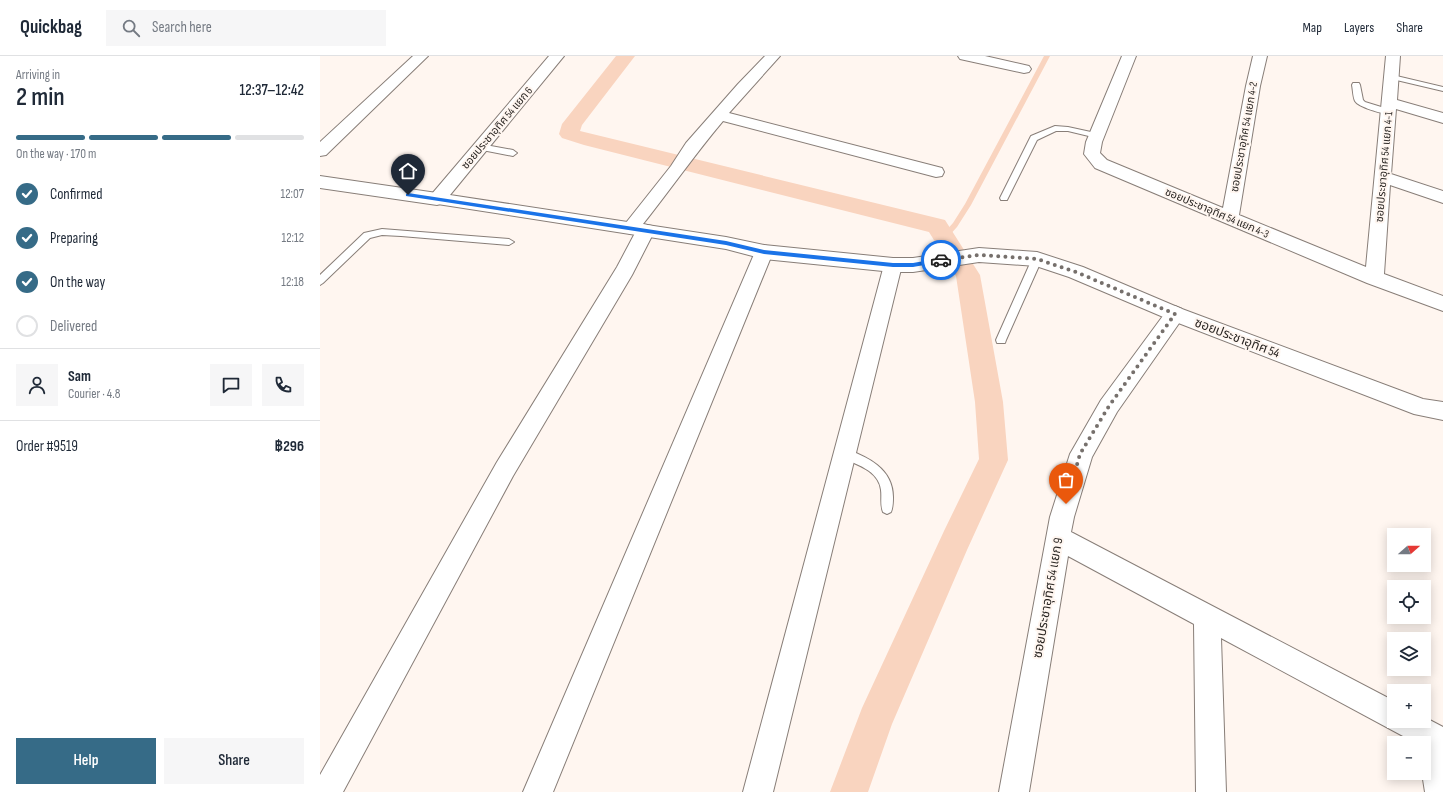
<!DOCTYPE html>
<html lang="en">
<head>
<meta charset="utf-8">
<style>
  body { margin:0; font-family:"Sofia Sans Condensed","Noto Sans Thai",sans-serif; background:#f6f6f7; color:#1f2937; height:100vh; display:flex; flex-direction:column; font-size:15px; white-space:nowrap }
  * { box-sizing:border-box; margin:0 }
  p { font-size:13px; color:#747a83 }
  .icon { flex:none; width:22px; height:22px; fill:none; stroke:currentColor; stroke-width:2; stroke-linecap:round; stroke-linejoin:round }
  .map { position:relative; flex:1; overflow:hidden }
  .side { display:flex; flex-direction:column; background:#fff; width:320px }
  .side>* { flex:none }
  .needle { width:26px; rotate:69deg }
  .controls { position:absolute; left:1067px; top:472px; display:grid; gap:8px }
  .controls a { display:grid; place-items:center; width:44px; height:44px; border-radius:0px; background:#fff; box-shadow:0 2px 10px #0003; font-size:20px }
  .pin { position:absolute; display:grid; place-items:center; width:34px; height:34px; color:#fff; margin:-41px -17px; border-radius:50% 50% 50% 0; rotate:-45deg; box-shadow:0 0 4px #0007 }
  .pin .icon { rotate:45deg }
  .courier { position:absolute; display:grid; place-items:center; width:40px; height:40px; margin:-20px; border:3px solid #1a73e8; border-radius:50%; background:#fff; color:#222; box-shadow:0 1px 5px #0007 }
  .headline em { font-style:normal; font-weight:600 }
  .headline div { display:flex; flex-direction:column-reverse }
  .headline { display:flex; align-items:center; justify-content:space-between; height:68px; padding:0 16px }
  h1 { font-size:26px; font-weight:600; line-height:30px }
  .bar { display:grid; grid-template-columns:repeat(4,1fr); gap:6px 4px; align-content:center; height:48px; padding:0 16px }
  .bar i { height:5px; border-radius:3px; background:#e0e1e3 }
  .bar .current { background:#366b87 }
  .bar p { grid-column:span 4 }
  .line { display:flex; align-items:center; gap:10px; padding:0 16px; border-top:1px solid #e0e1e3 }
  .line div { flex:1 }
  .round { display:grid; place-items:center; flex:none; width:42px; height:42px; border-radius:0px; background:#f6f6f7 }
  ol { padding:0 16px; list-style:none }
  li { display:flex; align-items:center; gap:12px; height:44px }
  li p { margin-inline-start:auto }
  li .icon { padding:4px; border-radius:50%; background:#366b87; color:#fff; stroke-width:4 }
  li:last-child { color:#747a83 }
  li i { width:22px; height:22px; border:2px solid #e0e1e3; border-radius:50% }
  .button { display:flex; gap:8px; margin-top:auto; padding:8px 16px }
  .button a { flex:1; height:46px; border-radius:0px; background:#366b87; color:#fff; font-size:16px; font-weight:600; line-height:46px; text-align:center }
  .button a+a { background:#f6f6f7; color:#1f2937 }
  header { display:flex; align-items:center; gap:24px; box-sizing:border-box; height:56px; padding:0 20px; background:#fff; border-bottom:1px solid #e0e1e3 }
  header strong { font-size:19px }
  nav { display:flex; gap:22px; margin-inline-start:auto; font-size:14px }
  .search { width:280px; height:36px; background:#f6f6f7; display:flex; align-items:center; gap:10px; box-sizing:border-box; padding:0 14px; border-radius:0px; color:#747a83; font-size:15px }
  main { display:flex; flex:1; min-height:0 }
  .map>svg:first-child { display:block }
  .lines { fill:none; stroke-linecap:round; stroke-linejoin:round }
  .stream { fill:#f9d4bf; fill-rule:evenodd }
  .canal { fill:#f9d4bf; fill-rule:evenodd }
  .service-casing { stroke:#887e78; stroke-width:2 }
  .minor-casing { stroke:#887e78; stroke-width:2 }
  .tertiary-casing { stroke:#887e78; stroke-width:2 }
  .service { fill:#fff; fill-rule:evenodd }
  .minor { fill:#fff; fill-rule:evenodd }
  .tertiary { fill:#fff; fill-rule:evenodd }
  .route { fill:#1a73e8 }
  .done { stroke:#76706c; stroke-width:4; stroke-dasharray:0 7.2 }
  .labels { text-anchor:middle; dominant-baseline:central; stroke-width:4; stroke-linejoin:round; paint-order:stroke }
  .far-street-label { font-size:11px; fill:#2c2825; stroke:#fff6f0 }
  .street-label { font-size:13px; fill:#2c2825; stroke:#fff6f0 }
</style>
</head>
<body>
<header>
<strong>Quickbag</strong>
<div class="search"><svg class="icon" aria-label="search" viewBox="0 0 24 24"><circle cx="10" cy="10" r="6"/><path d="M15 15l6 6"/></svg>Search here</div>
<nav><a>Map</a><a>Layers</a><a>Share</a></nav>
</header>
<main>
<section class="side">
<div class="headline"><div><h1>2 min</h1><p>Arriving in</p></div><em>12:37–12:42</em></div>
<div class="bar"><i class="current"></i><i class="current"></i><i class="current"></i><i></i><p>On the way · 170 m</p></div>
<ol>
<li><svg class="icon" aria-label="check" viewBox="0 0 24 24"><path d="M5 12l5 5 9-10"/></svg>Confirmed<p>12:07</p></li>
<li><svg class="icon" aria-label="check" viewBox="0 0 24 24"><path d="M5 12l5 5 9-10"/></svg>Preparing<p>12:12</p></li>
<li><svg class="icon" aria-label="check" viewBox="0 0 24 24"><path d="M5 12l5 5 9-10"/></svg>On the way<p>12:18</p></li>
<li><i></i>Delivered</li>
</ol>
<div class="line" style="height:72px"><a class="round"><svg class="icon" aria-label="person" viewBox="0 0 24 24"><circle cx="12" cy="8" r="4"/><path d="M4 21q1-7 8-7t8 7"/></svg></a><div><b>Sam</b><p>Courier · 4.8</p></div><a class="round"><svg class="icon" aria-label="chat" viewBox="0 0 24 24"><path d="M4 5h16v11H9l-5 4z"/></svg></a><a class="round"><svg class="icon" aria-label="phone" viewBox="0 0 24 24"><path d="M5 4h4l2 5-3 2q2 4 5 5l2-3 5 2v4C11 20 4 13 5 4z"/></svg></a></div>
<div class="line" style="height:52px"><div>Order #9519</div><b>฿296</b></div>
<div class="button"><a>Help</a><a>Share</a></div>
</section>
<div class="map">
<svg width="1123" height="736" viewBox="0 0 1123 736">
  <rect width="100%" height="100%" fill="#fff6f0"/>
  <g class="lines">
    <path class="stream" d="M 724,0 L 730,0 L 651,149 L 637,171 L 626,183 L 622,183 L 622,179 L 633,167 L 645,148 Z"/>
    <path class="canal" d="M 296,0 L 315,0 L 262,69 L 260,75 L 625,164 L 660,219 L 683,346 L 688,404 L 647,494 L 572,668 L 548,736 L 510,736 L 542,652 L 624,475 L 659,403 L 655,346 L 636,220 L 609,176 L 264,89 L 242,82 L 239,78 L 242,68 Z"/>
    <defs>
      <path id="service" d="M 1068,18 L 1123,31 L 1123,35 L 1068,22 Z
        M 1033,27 L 1039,27 L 1040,29 L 1043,44 L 1045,46 L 1071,54 L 1071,58 C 1065,59 1038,51 1035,45 C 1033,41 1033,34 1032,29 Z
        M 735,70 L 748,71 L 780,78 L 781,80 L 777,82 L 748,75 L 736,75 L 717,84 L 687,144 L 681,144 L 680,142 L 711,80 Z
        M 160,88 L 193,94 L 197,97 L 193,100 L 157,93 L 157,89 Z
        M 62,173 L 189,183 L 194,186 L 189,189 L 81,180 L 62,179 L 50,182 L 3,227 L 0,229 L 0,219 L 44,177 Z
        M 717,200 L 722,203 L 686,284 L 685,287 L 677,287 L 676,284 L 712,203 Z
        M 524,392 C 547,401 573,412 573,441 C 573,446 573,451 571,456 L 567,458 L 563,456 C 560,449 562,441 561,434 C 559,414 535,408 520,401 L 518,397 L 520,393 Z"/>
      <path id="minor" d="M 93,0 L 108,0 L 6,99 L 0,100 L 0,86 Z
        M 445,0 L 460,0 L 409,57 L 622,112 L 624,116 L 622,120 L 616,121 L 403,65 C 375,98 350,134 323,168 L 332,170 L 335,174 L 312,219 L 193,420 L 23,736 L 0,736 L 0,719 L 177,406 L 297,211 L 315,177 L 311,178 L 305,176 L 302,172 L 305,168 L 351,110 L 366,87 L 418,28 Z
        M 638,0 L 665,0 L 709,10 L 711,13 L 709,16 L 704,17 L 640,3 Z
        M 802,0 L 816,0 L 782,86 L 780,97 L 787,104 L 903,152 L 926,30 L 933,0 L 947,0 L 940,30 L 919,159 L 1046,211 L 1066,0 L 1080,0 L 1077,44 L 1123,57 L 1123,67 L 1076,53 L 1071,118 L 1123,135 L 1123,147 L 1070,129 L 1064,218 L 1123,240 L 1123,255 L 1047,227 L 775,112 L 764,98 L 766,86 Z
        M 0,120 L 117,137 L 123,139 L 126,143 L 123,147 L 117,149 L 0,132 Z
        M 444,189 L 450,191 L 453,196 L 233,736 L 203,736 L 435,196 L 438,191 Z
        M 573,202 L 580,204 L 582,209 L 453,736 L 423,736 L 564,209 L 566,204 Z
        M 855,250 L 862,253 L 865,258 L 862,263 L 797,356 L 772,401 L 754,461 L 751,476 L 1074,645 L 1074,665 L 1104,665 L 1104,661 L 1123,671 L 1123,736 L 1105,736 L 1102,717 L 1104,717 L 1104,687 L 1096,687 L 901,582 L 906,736 L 876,736 L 874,568 L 748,500 L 709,736 L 679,736 L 730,461 L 750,398 L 781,344 L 848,253 Z"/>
      <path id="tertiary" d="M 229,0 L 244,0 L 130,139 L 406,181 L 444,189 L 573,202 L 593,202 L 659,192 L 717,196 L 763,211 L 862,253 L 1103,343 L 1123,346 L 1123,364 L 1094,358 L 848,263 L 749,221 L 716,210 L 659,206 L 593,216 L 573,216 L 444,203 L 406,193 L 111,147 L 108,143 L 111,139 Z"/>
    </defs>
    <use href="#service" class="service-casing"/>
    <use href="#minor" class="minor-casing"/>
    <use href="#tertiary" class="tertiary-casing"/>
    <use href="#service" class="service"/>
    <use href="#minor" class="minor"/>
    <use href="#tertiary" class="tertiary"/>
  </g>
  <path class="route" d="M 88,137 L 406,185 L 444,194 L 573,207 L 593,207 L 621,202 L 623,204 L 621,206 L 593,211 L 573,211 L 444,198 L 406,189 L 86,140 L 86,138 Z"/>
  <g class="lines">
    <path class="done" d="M 621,204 L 659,199 L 717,203 L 756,216 L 855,258 L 789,350 L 760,398 L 746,448"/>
  </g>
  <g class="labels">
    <g class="far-street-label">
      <text transform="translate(177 72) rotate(-50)">ซอยประชาอุทิศ 54 แยก 6</text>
      <text transform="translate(924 81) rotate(-80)">ซอยประชาอุทิศ 54 แยก 4-2</text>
      <text transform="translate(1064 111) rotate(-85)">ซอยประชาอุทิศ 54 แยก 4-1</text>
      <text transform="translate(897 157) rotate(23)">ซอยประชาอุทิศ 54 แยก 4-3</text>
    </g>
    <g class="street-label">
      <text transform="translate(917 282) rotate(21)">ซอยประชาอุทิศ 54</text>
      <text transform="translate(728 542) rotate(-80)">ซอยประชาอุทิศ 54 แยก 9</text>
    </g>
  </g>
</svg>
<div class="controls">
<a><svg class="needle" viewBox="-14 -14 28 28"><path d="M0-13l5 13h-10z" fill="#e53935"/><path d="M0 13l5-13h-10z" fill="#747a83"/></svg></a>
<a><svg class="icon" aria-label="locate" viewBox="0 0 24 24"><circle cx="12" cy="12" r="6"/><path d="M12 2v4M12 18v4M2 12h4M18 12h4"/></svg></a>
<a><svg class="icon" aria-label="layers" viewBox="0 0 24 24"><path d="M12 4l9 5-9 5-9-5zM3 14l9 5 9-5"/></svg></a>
<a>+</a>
<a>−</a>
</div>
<div class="pin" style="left:746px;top:448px;background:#ea580c"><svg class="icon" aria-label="bag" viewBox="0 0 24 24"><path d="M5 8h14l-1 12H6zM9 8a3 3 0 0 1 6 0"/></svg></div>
<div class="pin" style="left:88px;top:139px;background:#1f2937"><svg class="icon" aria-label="home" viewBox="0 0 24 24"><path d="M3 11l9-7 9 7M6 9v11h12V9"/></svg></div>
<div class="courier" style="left:621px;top:204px"><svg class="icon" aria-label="car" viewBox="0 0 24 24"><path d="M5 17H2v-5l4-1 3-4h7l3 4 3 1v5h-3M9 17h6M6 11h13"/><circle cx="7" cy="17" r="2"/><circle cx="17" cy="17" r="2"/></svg></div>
</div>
</main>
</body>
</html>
